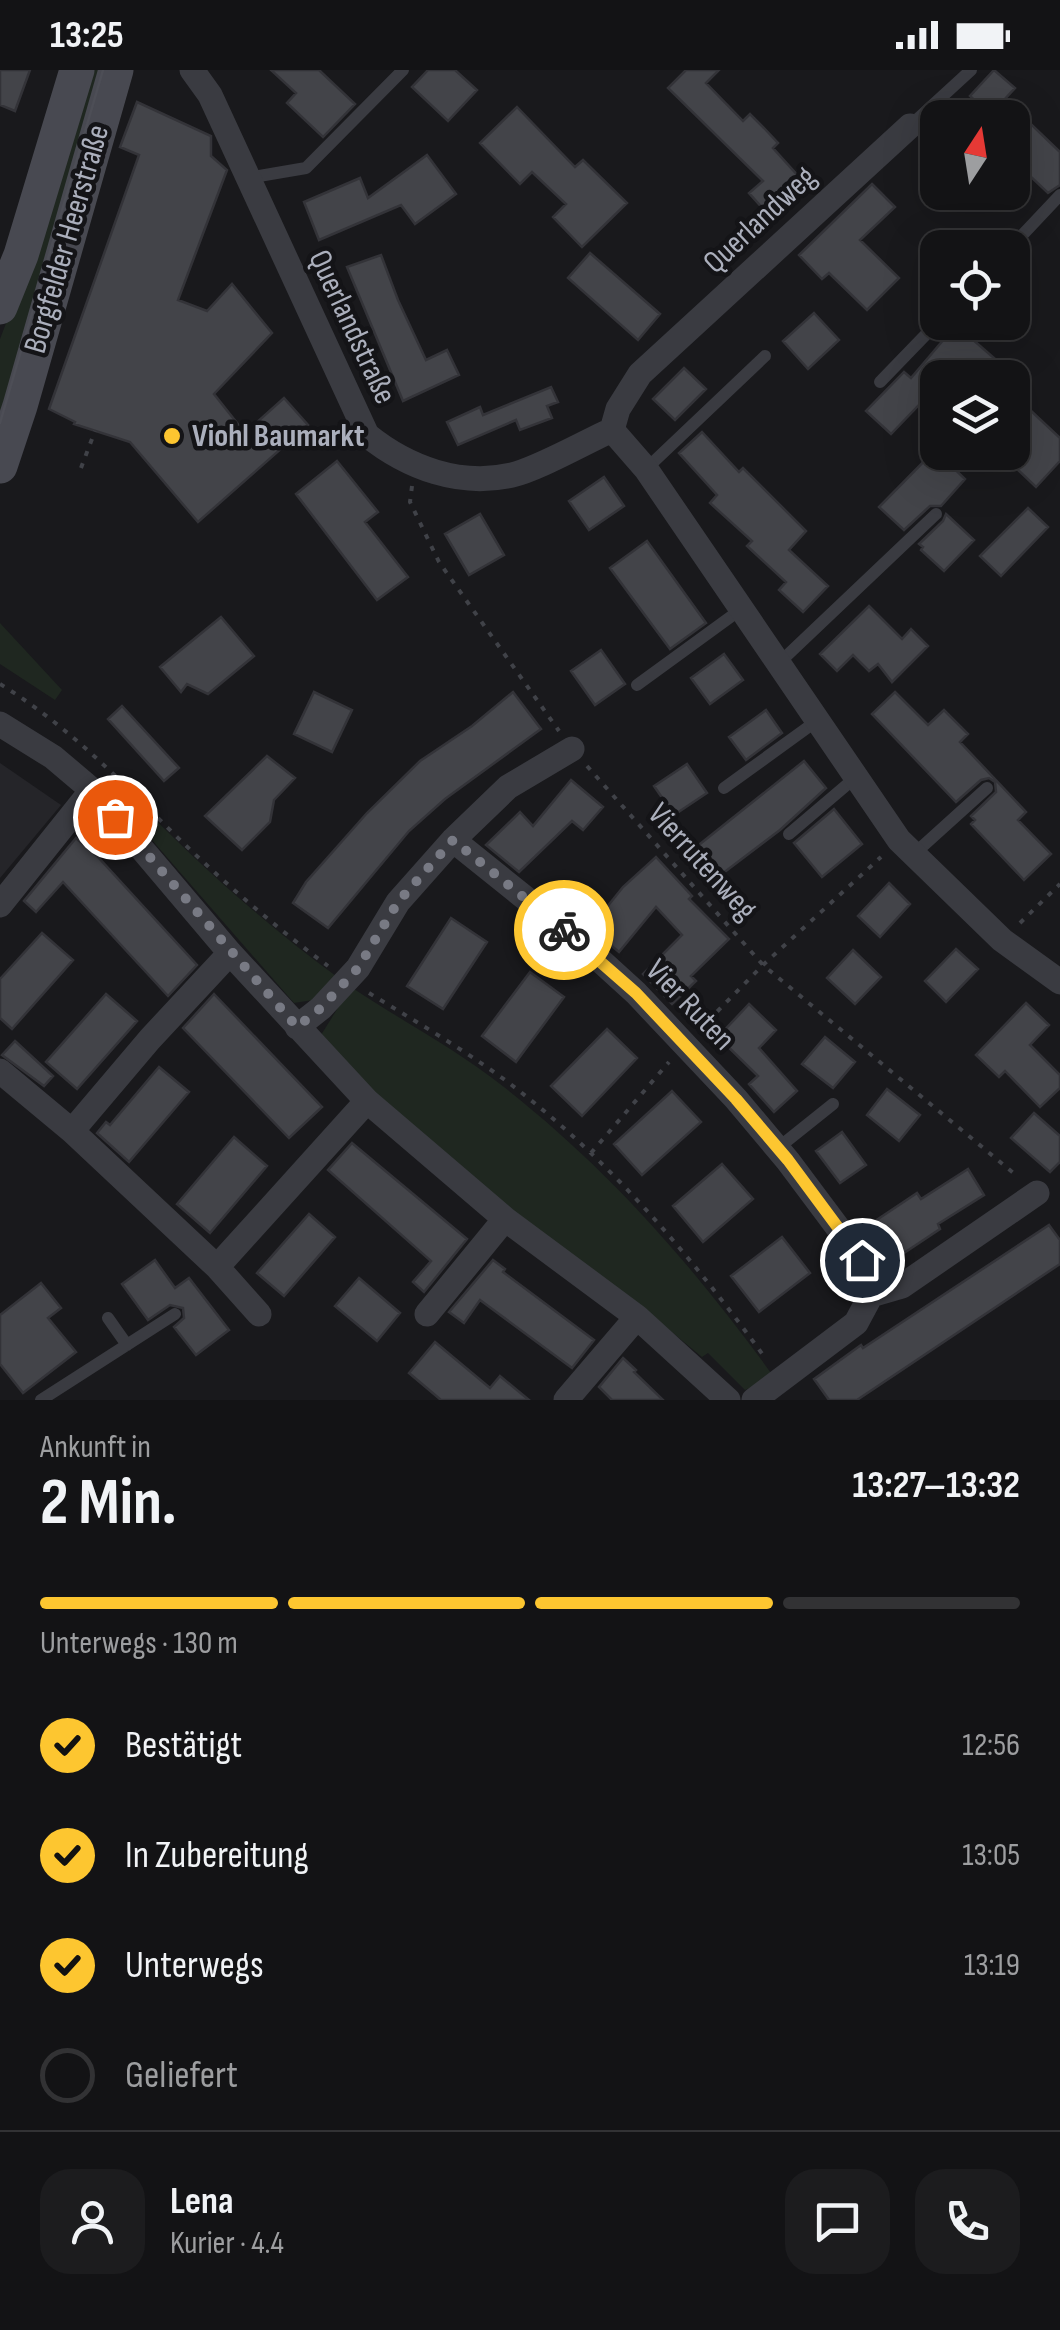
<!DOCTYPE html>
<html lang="de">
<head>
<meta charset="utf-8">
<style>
  body { margin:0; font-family:"Sofia Sans Condensed",sans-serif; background:#1c1c1e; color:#f1f3f6; height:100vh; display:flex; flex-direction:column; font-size:38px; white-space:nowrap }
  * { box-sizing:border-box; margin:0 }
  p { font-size:32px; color:#9d9ea0 }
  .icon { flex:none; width:55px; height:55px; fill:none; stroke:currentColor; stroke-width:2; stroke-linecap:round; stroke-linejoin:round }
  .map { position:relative; height:1330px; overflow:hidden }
  .panel { display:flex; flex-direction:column; background:#131315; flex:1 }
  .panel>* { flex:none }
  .needle { width:65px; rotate:12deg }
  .fabs { position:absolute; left:920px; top:30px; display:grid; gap:20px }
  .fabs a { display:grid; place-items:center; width:110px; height:110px; border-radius:20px; background:#131315; box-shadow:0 10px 40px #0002,0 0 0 2px #323234; font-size:50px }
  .pin { position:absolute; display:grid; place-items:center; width:85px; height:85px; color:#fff; margin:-42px; border:5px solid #fff; border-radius:50%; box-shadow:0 2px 10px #0007 }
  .courier { position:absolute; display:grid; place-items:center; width:100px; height:100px; margin:-50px; border:8px solid #fdc630; border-radius:50%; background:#fff; color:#222; box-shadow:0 2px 12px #0007 }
  .headline em { font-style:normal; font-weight:700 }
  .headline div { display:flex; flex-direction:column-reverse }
  .headline { display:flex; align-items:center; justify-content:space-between; height:170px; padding:0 40px }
  h1 { font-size:65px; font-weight:700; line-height:75px }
  .bar { display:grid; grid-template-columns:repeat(4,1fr); gap:15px 10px; align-content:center; height:120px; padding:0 40px }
  .bar i { height:12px; border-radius:8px; background:#323234 }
  .bar .active { background:#fdc630 }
  .bar p { grid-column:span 4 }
  .line { display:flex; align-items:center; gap:25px; padding:0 40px; border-top:2px solid #323234 }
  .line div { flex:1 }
  .round { display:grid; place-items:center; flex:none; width:105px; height:105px; border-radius:30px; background:#1c1c1e }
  ol { padding:0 40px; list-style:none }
  li { display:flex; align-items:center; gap:30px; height:110px }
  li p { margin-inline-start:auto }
  li .icon { padding:10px; border-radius:50%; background:#fdc630; color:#111; stroke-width:4 }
  li:last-child { color:#9d9ea0 }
  li i { width:55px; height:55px; border:5px solid #323234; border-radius:50% }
  .status { display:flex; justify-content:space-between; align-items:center; height:70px; padding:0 50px; background:#131315; direction:ltr }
  .status svg { height:28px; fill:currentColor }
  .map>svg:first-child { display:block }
  .built { fill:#252529 }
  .green { fill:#1f2720 }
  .building { fill:#434449; stroke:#333338; stroke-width:2.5 }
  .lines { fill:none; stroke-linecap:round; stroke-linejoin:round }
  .path { stroke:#404248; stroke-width:4; stroke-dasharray:5 8; stroke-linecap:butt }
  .lane { stroke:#3a3b41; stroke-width:12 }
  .street { stroke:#3a3b41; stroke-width:25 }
  .secondary { stroke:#484951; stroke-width:35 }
  .tram { stroke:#4d4e56; stroke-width:2.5 }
  .done { stroke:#787a84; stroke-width:10; stroke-dasharray:0 18 }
  .route { stroke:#fdc630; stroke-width:12 }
  .poi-dot { fill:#fdc630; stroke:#141417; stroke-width:4 }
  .labels { text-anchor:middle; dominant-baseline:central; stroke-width:9; stroke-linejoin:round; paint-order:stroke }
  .street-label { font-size:32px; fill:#abafbc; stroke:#141417 }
  .poi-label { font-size:32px; font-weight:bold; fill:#abafbc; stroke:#141417; text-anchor:start }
</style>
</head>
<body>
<div class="status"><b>13:25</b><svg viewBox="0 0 49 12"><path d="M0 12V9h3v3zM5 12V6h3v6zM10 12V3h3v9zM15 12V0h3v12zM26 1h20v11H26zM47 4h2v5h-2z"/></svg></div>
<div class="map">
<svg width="1060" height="1330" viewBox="0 0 1060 1330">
  <rect width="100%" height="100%" fill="#19191c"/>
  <path class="built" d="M 0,693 L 61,735 L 0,808 Z"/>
  <path class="green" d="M 88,0 L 107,0 L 0,374 L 0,269 L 31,188 Z
    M 0,553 L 62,620 L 55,630 L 0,594 Z
    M 129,723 C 195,791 263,853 340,909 L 313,930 L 294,933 L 118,731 Z
    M 351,917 C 402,951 456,979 504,1017 C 612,1102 694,1197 774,1307 L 745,1320 L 708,1283 L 702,1287 L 639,1235 L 506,1137 L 373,1024 L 321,965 Z"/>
  <path class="building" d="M 0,0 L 30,0 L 15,41 L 0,35 Z
    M 271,0 L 319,0 L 355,34 L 323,67 L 287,33 L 296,23 Z
    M 428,0 L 455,0 L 477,20 L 448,51 L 412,17 Z
    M 686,0 L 719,0 L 706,13 L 743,51 L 750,44 L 764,58 L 778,73 L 773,78 L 800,108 L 765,141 L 749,123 L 763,111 L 668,18 Z
    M 994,0 L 1015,18 L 990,45 L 970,26 Z
    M 137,32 L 211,66 L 211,86 L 227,100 L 178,230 L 207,241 L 232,214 L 272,263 L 214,324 L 245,363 L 284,328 L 308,355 L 198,452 L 130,372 L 74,354 L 75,352 L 49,339 L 139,85 L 120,77 Z
    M 1012,36 L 1060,82 L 1060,115 L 1048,123 L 1012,89 Z
    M 517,37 L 575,97 L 583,90 L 627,133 L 582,177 L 553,147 L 566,134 L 532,102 L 520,114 L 480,73 Z
    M 427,85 L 456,124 L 415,154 L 401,135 L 319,170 L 304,132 L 360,108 L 368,128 Z
    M 872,114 L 895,137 L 860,170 L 899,208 L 867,240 L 829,203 L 822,209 L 799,185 Z
    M 590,183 L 660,244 L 638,270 L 568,208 Z
    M 381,185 L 398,230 L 426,290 L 447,280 L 459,305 L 403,331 L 347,197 Z
    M 814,243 L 839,270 L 808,299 L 783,271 Z
    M 956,255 L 1017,308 L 938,308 L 938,315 L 891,364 L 866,341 L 904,302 L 911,308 Z
    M 684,298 L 706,319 L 675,350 L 653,329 Z
    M 551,317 L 558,332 L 547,336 L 552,348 L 520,360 L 516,350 L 458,375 L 447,352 L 480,337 L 483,345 Z
    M 1012,323 L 1060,368 L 1060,391 L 1036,417 L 999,382 L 1012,382 Z
    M 702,362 L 739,402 L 743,398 L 806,461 L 789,480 L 828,516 L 803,542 L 779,520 L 786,512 L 747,476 L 752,471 L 710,433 L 717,425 L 679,383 Z
    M 935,380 L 965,409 L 941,436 L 930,436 L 904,460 L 879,437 Z
    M 337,391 L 378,442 L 365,452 L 408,507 L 377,530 L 296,424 Z
    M 604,407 L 624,436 L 589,460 L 569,431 Z
    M 1028,438 L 1048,457 L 1001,506 L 980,486 Z
    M 480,444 L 504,485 L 469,505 L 445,464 Z
    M 946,444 L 974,470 L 944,501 L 921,480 L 923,477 L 919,474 L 943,451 Z
    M 647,471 L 706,553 L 670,579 L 610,498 Z
    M 869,536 L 902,569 L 911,559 L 928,576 L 892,612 L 878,594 L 869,601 L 853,585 L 837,601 L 820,584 Z
    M 221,547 L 254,586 L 208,624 L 187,614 L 181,622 L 160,597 Z
    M 601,580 L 625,614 L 595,635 L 571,601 Z
    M 724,584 L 743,610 L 710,634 L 691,608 Z
    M 314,622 L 352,640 L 332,682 L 294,664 Z
    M 513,622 L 541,659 L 445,729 L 409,761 L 328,858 L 293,833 L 306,812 L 367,743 L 420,691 L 472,656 Z
    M 895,622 L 928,655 L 944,640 L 968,664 L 960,672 L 1026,742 L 1018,750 L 1051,784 L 1024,810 L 971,754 L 975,750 L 971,746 L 996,722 L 995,712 L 989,708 L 981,710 L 956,732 L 872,644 Z
    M 122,636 L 179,698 L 164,711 L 108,649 Z
    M 766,640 L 782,663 L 746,690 L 729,667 Z
    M 267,686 L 295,708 L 274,730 L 270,752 L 242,780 L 205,746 Z
    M 804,691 L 826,718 L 780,760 L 718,807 L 695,778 Z
    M 687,694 L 707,723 L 674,745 L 654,716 Z
    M 571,710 L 603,737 L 583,760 L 572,751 L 519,802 L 486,775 L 520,742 L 533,756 Z
    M 834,739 L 862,774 L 822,807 L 794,773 Z
    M 76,768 L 97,786 L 197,895 L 168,926 L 63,812 L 36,842 L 24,831 Z
    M 656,787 L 692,826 L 689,829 L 729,869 L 691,906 L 696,911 L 672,934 L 643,904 L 682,865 L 656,837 L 619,882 L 590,858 L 623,817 Z
    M 889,813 L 910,834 L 880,867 L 858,846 Z
    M 451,848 L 487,872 L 443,939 L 407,916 Z
    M 42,863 L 73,890 L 12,959 L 0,948 L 0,909 Z
    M 956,879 L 978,899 L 946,932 L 925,911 Z
    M 853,880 L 881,907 L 855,934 L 827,908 Z
    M 530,902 L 564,927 L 516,992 L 482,966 Z
    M 106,924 L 137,951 L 77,1019 L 46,992 Z
    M 214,924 L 322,1037 L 289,1068 L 183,958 Z
    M 1026,933 L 1049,955 L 1030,975 L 1060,1005 L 1060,1018 L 1040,1037 L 1005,1001 L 999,1007 L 976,985 Z
    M 749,934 L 776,960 L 759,978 L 797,1021 L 774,1042 L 749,1014 L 758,1006 L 718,967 Z
    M 607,959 L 637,988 L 582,1046 L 551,1016 Z
    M 825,967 L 855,992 L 833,1018 L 802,994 Z
    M 15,971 L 53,1006 L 44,1016 L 2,985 Z
    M 159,997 L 189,1022 L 129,1092 L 97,1063 L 106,1052 L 110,1055 Z
    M 887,1019 L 920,1045 L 899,1071 L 867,1045 Z
    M 672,1021 L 701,1052 L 642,1105 L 614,1074 Z
    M 1034,1043 L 1060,1066 L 1060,1092 L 1050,1102 L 1011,1068 Z
    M 842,1062 L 866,1095 L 840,1113 L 816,1081 Z
    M 234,1067 L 267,1096 L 210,1163 L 177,1134 Z
    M 352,1073 L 467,1169 L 424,1222 L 413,1212 L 431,1191 L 328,1100 Z
    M 722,1094 L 753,1129 L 703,1172 L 673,1136 Z
    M 968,1099 L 984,1125 L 938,1154 L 940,1159 L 886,1195 L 863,1159 L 917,1123 L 921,1129 Z
    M 309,1144 L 335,1167 L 284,1226 L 257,1203 Z
    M 1049,1155 L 1060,1170 L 1060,1194 L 857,1330 L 829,1330 L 814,1309 L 861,1275 L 863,1278 Z
    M 782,1167 L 810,1203 L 759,1242 L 731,1206 Z
    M 155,1190 L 175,1218 L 189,1208 L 229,1260 L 196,1285 L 174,1257 L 184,1248 L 183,1238 L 170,1235 L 148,1250 L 122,1214 Z
    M 493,1190 L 505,1199 L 503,1202 L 594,1270 L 572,1298 L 480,1230 L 464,1253 L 449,1242 Z
    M 359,1208 L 400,1243 L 377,1271 L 335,1236 Z
    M 41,1213 L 61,1238 L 48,1248 L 76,1282 L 23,1323 L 0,1294 L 0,1245 Z
    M 435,1272 L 490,1318 L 500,1306 L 529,1330 L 441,1330 L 409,1303 Z
    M 623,1288 L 636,1300 L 634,1302 L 663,1330 L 612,1330 L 599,1317 Z"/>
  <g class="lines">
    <path class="path" d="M 81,398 L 95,361
      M 412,416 L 410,432 L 439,492 L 559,661
      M 0,614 C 67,655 119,709 175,765 C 223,812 274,856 328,896
      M 587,696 L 763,895 L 1017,1106
      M 1020,853 L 1060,814
      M 369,923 C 415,951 461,978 505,1010 C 608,1087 691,1186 766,1289
      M 699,960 L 763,895 L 881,787
      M 591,1083 L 669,992"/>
    <path class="lane" d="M 910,56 L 971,0
      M 247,108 L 306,98 L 403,0
      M 1010,178 L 1060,125
      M 880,312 L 938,252
      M 646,399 L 765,286
      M 778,594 L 936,444
      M 637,615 L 740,540
      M 724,718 L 818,650
      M 789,764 L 856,707
      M 914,784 L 987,718
      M 778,1078 L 833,1034
      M 108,1248 L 127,1275
      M 41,1330 L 175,1244"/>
    <path class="street" d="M 192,0 L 210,25 L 367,365 C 408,398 460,417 512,405 C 538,399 585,372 612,360
      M 612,360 L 646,399 L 899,770 L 1002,870 L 1060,912
      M 612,360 L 618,339 L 640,304 L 910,56
      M 0,654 L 53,687 L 92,720 L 230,883 L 367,1031 L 505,1149 L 637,1247 L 728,1330
      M 453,770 L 580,872 L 636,923 L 736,1029 L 788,1091 L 862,1190 L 871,1225
      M 0,835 L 92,720
      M 297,957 L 321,938 L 358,898 L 398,832 L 453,770 L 508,717 L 572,679
      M 0,1001 L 72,1061 L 150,969 L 230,883
      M 72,1061 L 217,1197 L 367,1031
      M 217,1197 L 259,1244
      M 427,1244 L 505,1149
      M 566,1330 L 637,1247
      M 754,1330 L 856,1253 L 871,1225 L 902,1216 L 1037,1123"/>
    <path class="secondary" d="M 0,237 L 21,185 L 77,0
      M 0,396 L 20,336 L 116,0"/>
    <path class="tram" d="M 0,353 L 103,0"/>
  </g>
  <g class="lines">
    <path class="done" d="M 115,747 L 297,957 L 321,938 L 358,898 L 398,832 L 453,770 L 564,860"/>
    <path class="route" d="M 564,860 L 636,923 L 736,1029 L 788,1090 L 862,1190"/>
  </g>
  <circle class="poi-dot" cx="172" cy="366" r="10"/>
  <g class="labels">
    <g class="street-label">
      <text transform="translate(760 150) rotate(-43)">Querlandweg</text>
      <text transform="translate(67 169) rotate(-74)">Borgfelder Heerstraße</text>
      <text transform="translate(352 257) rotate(65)">Querlandstraße</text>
      <text transform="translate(702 792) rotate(48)">Vierrutenweg</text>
      <text transform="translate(690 935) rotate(46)">Vier Ruten</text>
    </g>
    <g class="poi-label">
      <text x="192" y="366">Viohl Baumarkt</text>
    </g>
  </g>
</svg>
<div class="fabs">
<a><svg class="needle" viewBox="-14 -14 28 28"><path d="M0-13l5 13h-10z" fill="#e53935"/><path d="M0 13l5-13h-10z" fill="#9d9ea0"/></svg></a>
<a><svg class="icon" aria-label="locate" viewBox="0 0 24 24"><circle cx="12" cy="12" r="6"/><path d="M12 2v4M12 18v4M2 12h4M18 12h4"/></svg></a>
<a><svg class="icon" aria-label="layers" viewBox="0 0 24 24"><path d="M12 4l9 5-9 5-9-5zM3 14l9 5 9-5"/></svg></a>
</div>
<div class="pin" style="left:115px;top:747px;background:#ea580c"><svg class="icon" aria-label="bag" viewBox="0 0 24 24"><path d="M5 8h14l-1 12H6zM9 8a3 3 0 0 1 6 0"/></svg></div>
<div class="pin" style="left:862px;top:1190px;background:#1f2937"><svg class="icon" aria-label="home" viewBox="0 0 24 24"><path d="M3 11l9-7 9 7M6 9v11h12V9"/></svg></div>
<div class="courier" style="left:564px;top:860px"><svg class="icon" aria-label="bike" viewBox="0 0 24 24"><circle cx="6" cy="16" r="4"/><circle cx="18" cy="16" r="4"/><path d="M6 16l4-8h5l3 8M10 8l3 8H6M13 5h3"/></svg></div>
</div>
<section class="panel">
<div class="headline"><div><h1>2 Min.</h1><p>Ankunft in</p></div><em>13:27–13:32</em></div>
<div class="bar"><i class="active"></i><i class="active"></i><i class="active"></i><i></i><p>Unterwegs · 130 m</p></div>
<ol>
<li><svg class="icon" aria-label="check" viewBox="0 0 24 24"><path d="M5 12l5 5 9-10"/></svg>Bestätigt<p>12:56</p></li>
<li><svg class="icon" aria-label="check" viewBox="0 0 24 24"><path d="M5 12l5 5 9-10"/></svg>In Zubereitung<p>13:05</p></li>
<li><svg class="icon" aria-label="check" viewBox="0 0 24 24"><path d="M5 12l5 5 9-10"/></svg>Unterwegs<p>13:19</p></li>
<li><i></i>Geliefert</li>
</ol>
<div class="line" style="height:180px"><a class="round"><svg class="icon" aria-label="person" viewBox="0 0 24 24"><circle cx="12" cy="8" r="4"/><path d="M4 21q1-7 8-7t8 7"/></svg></a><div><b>Lena</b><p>Kurier · 4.4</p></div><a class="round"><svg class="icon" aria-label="chat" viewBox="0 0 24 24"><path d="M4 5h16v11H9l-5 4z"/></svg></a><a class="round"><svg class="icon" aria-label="phone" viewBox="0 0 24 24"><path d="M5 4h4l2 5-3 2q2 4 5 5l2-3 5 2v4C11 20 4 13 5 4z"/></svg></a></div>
</section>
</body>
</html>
